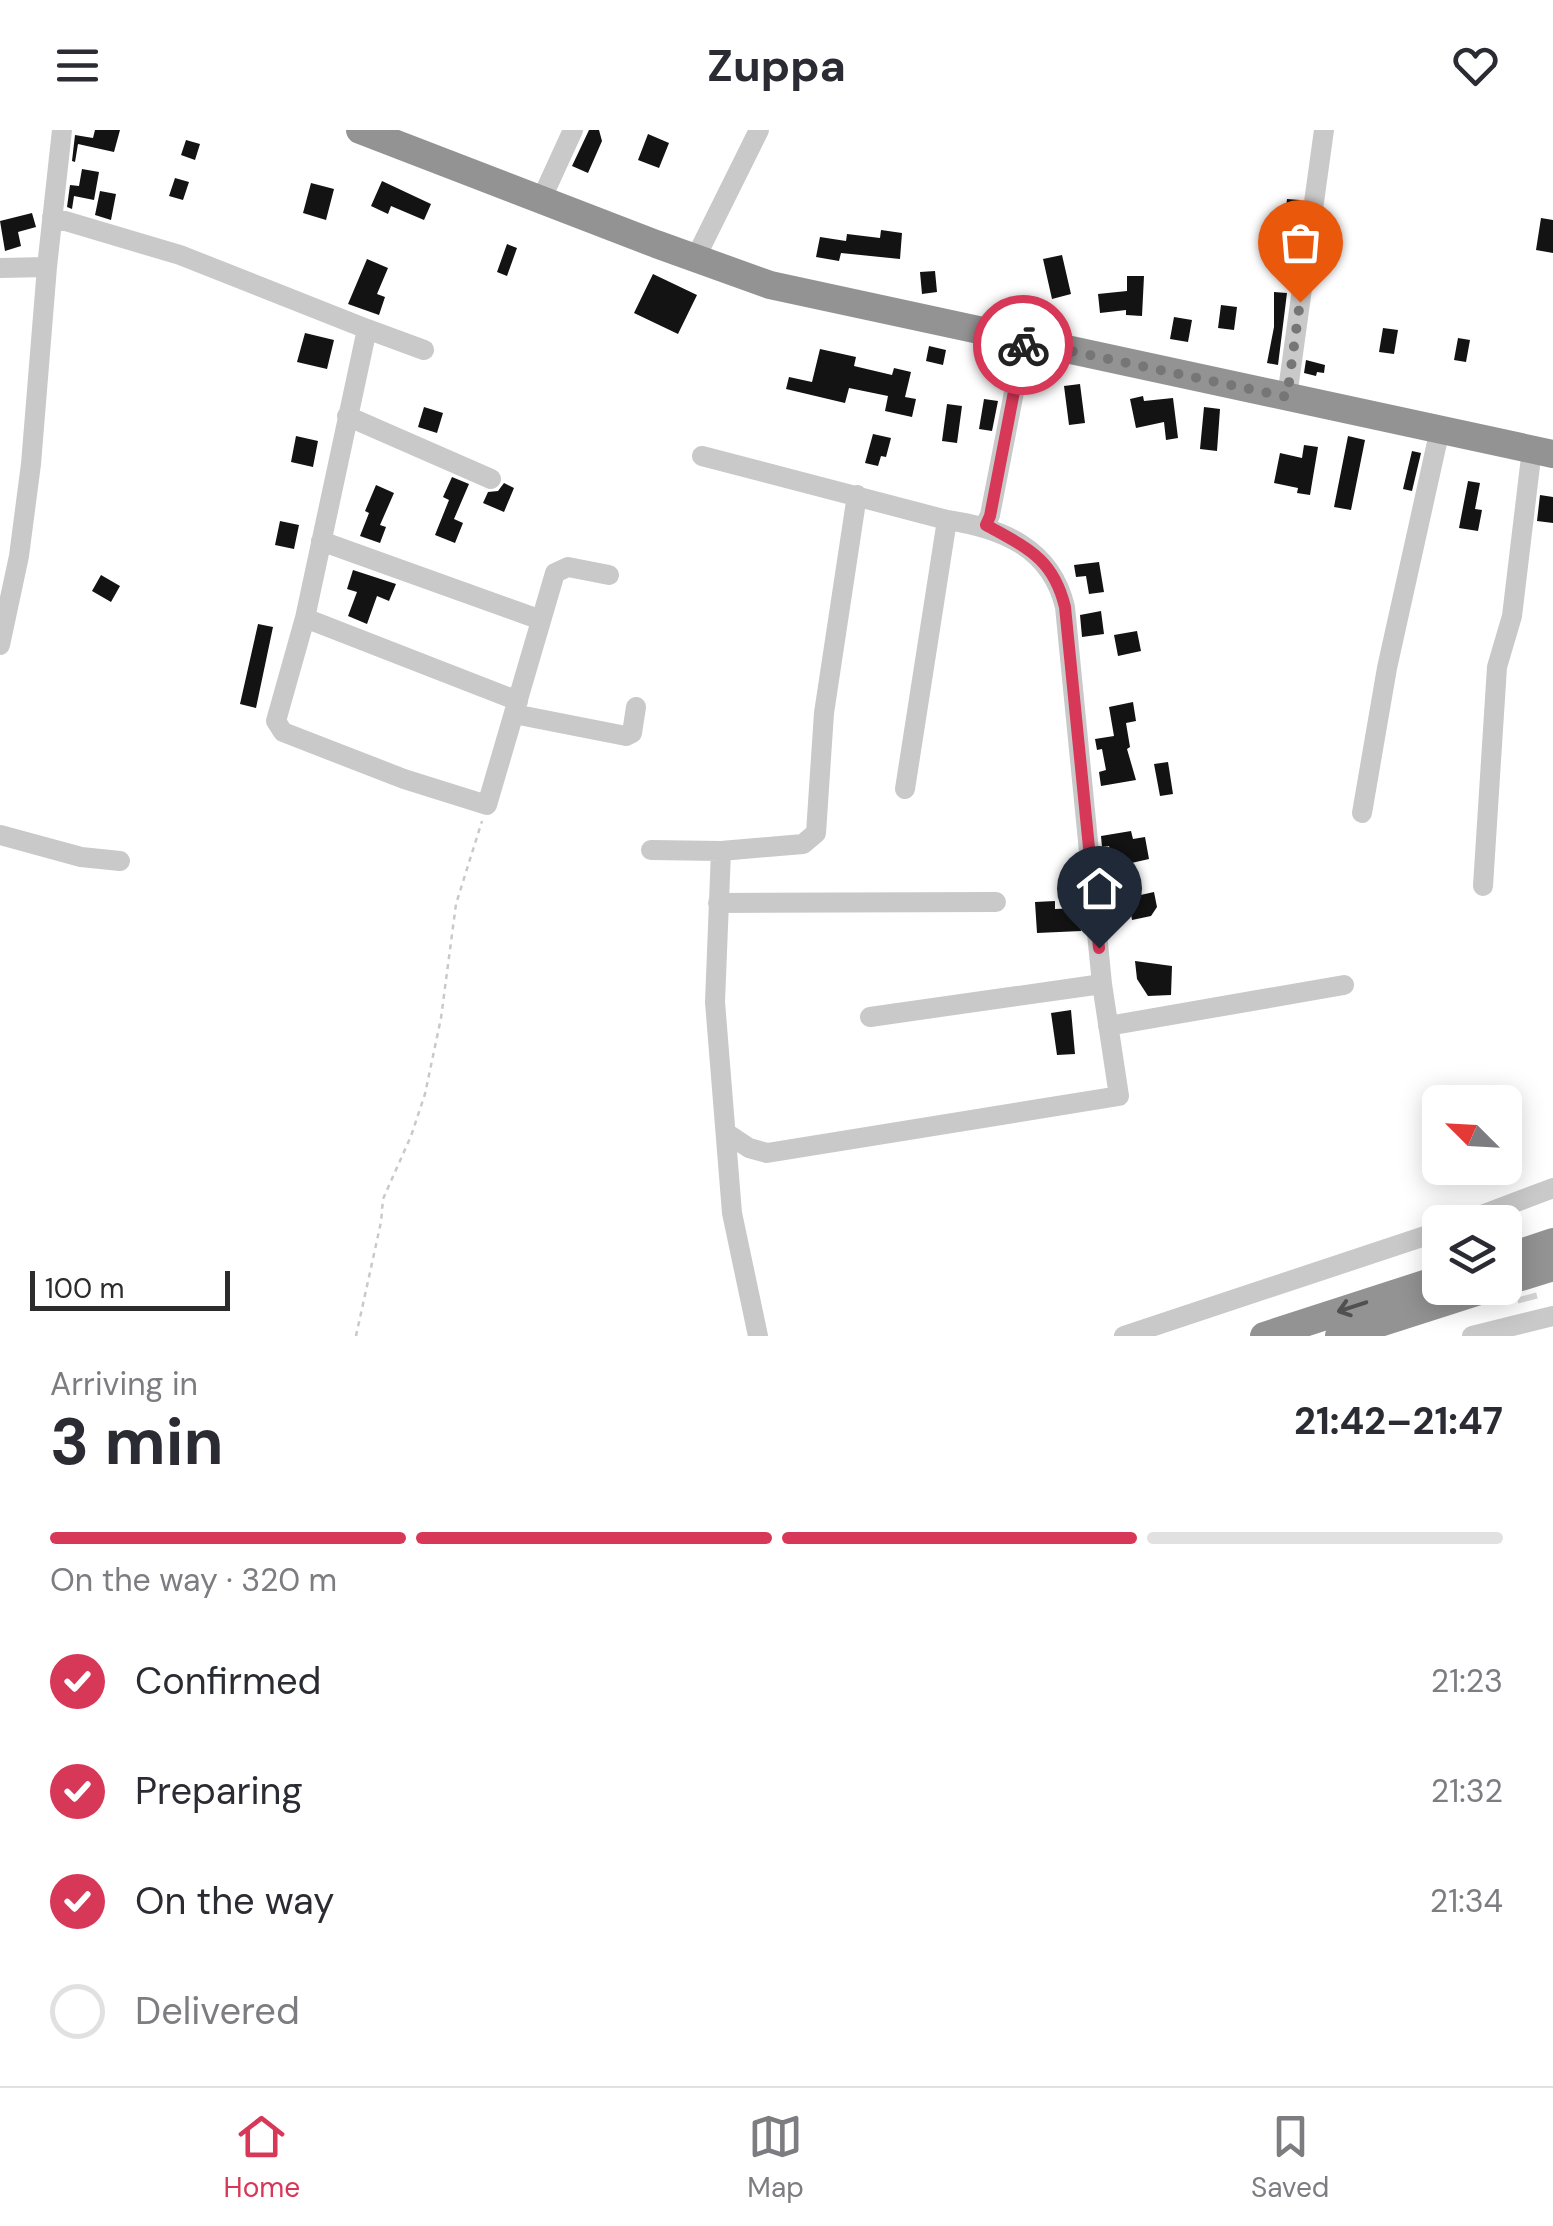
<!DOCTYPE html>
<html lang="en">
<head>
<meta charset="utf-8">
<style>
  body { margin:0; font-family:"DM Sans",sans-serif; background:#f7f7f7; color:#2b2b33; height:100vh; display:flex; flex-direction:column; font-size:38px; white-space:nowrap }
  * { box-sizing:border-box; margin:0 }
  p { font-size:32px; color:#7c7c81 }
  .icon { flex:none; width:55px; height:55px; fill:none; stroke:currentColor; stroke-width:2; stroke-linecap:round; stroke-linejoin:round }
  .map { position:relative; height:1206px; overflow:hidden }
  .panel { display:flex; flex-direction:column; background:#fff; flex:1 }
  .panel>* { flex:none }
  .needle { width:65px; rotate:294deg }
  .buttons { position:absolute; left:1422px; top:955px; display:grid; gap:20px }
  .buttons a { display:grid; place-items:center; width:100px; height:100px; border-radius:15px; background:#fff; box-shadow:0 5px 25px #0003; font-size:50px }
  .scale { position:absolute; left:30px; bottom:25px; width:200px; box-sizing:border-box; padding-left:10px; border:5px solid #2c2c2c; border-top:0; font-size:28px; line-height:35px; white-space:nowrap; color:#2c2c2c; -webkit-text-stroke:8px #fff; paint-order:stroke }
  .pin { position:absolute; display:grid; place-items:center; width:85px; height:85px; color:#fff; margin:-102px -42px; border-radius:50% 50% 50% 0; rotate:-45deg; box-shadow:0 0 10px #0007 }
  .pin .icon { rotate:45deg }
  .courier { position:absolute; display:grid; place-items:center; width:100px; height:100px; margin:-50px; border:8px solid #d83858; border-radius:50%; background:#fff; color:#222; box-shadow:0 2px 12px #0007 }
  .overview em { font-style:normal; font-weight:700 }
  .overview div { display:flex; flex-direction:column-reverse }
  .overview { display:flex; align-items:center; justify-content:space-between; height:170px; padding:0 50px }
  h1 { font-size:65px; font-weight:700; line-height:75px }
  .bar { display:grid; grid-template-columns:repeat(4,1fr); gap:15px 10px; align-content:center; height:120px; padding:0 50px }
  .bar i { height:12px; border-radius:8px; background:#e1e1e2 }
  .bar .active { background:#d83858 }
  .bar p { grid-column:span 4 }
  ol { padding:0 50px; list-style:none }
  li { display:flex; align-items:center; gap:30px; height:110px }
  li p { margin-inline-start:auto }
  li .icon { padding:10px; border-radius:50%; background:#d83858; color:#fff; stroke-width:4 }
  li:last-child { color:#7c7c81 }
  li i { width:55px; height:55px; border:5px solid #e1e1e2; border-radius:50% }
  header { display:flex; justify-content:space-between; align-items:center; height:130px; padding:0 50px; background:#fff; font-size:45px; font-weight:700 }
  .tab-bar { display:flex; justify-content:space-around; align-items:center; height:140px; border-top:2px solid #e1e1e2; background:#fff; font-size:28px; color:#7c7c81 }
  .tab-bar a { display:grid; justify-items:center; gap:5px }
  .tab-bar .active { color:#d83858 }
  .map>svg:first-child { display:block }
  .building { fill:#131313 }
  .lines { fill:none; stroke-linecap:round; stroke-linejoin:round }
  .minor-tunnel { stroke:#d5d5d5; stroke-width:20; stroke-dasharray:20 10; stroke-linecap:butt }
  .path { stroke:#c9c9c9; stroke-width:2.5; stroke-dasharray:5 5; stroke-linecap:butt }
  .minor { stroke:#c9c9c9; stroke-width:20 }
  .highway { stroke:#939393; stroke-width:28 }
  .oneway { stroke:#505050 }
  .done { stroke:#767676; stroke-width:10; stroke-dasharray:0 18 }
  .route { stroke:#d83858; stroke-width:12 }
</style>
</head>
<body>
<header><svg class="icon" aria-label="menu" viewBox="0 0 24 24"><path d="M4 6h16M4 12h16M4 18h16"/></svg>Zuppa<svg class="icon" aria-label="heart" viewBox="0 0 24 24"><path d="M12 20l-8-8c-3-5 5-10 8-4 3-6 11-1 8 4z"/></svg></header>
<div class="map">
<svg width="1553" height="1206" viewBox="0 0 1553 1206">
  <rect width="100%" height="100%" fill="#fff"/>
  <path class="building" d="M 95,0 L 120,0 L 114,22 L 78,14 L 75,32 L 72,31 L 75,5 L 93,8 Z
    M 589,0 L 599,0 L 602,11 L 588,43 L 572,36 Z
    M 648,4 L 669,13 L 659,38 L 638,30 Z
    M 186,10 L 200,14 L 195,30 L 181,25 Z
    M 82,39 L 99,42 L 94,70 L 74,66 L 72,79 L 67,77 L 70,55 L 79,56 Z
    M 175,48 L 189,52 L 183,70 L 169,66 Z
    M 382,51 L 431,74 L 424,90 L 391,76 L 388,84 L 371,76 Z
    M 311,53 L 334,59 L 326,90 L 303,83 Z
    M 100,61 L 116,64 L 111,90 L 95,85 Z
    M 1287,69 L 1300,70 L 1295,112 L 1282,110 Z
    M 32,83 L 36,97 L 18,102 L 21,116 L 5,121 L 0,91 Z
    M 1541,88 L 1553,90 L 1553,123 L 1536,120 Z
    M 881,100 L 902,103 L 900,129 L 841,123 L 839,131 L 816,127 L 820,107 L 846,111 L 847,104 L 880,108 Z
    M 507,114 L 517,118 L 507,146 L 497,142 Z
    M 1062,125 L 1071,164 L 1052,169 L 1043,129 Z
    M 367,129 L 388,138 L 377,164 L 385,167 L 379,185 L 348,174 Z
    M 935,141 L 937,162 L 922,164 L 920,142 Z
    M 653,144 L 697,165 L 678,204 L 634,183 Z
    M 1127,146 L 1144,146 L 1142,186 L 1126,185 L 1126,180 L 1100,183 L 1098,164 L 1127,161 Z
    M 1274,162 L 1287,163 L 1278,235 L 1267,233 L 1274,197 Z
    M 1221,175 L 1237,177 L 1234,200 L 1218,198 Z
    M 1174,187 L 1192,190 L 1188,212 L 1170,209 Z
    M 1383,198 L 1398,200 L 1394,224 L 1379,222 Z
    M 305,203 L 334,210 L 327,239 L 297,232 Z
    M 1458,208 L 1470,210 L 1466,232 L 1454,230 Z
    M 929,216 L 946,220 L 943,235 L 926,231 Z
    M 820,219 L 856,227 L 854,236 L 892,245 L 894,238 L 911,242 L 905,267 L 916,269 L 912,287 L 885,281 L 888,266 L 849,258 L 845,273 L 786,259 L 789,247 L 812,252 Z
    M 1306,230 L 1325,235 L 1324,243 L 1317,242 L 1316,246 L 1304,243 Z
    M 1080,254 L 1085,293 L 1069,295 L 1064,256 Z
    M 1143,266 L 1144,271 L 1173,268 L 1178,308 L 1166,310 L 1164,292 L 1136,298 L 1130,269 Z
    M 984,269 L 998,271 L 992,301 L 979,299 Z
    M 947,274 L 962,276 L 957,313 L 942,311 Z
    M 424,277 L 443,283 L 437,303 L 418,297 Z
    M 1204,277 L 1220,279 L 1217,321 L 1200,319 Z
    M 873,304 L 891,308 L 886,327 L 881,326 L 878,336 L 865,333 Z
    M 296,306 L 318,311 L 313,337 L 291,332 Z
    M 1348,306 L 1365,310 L 1351,380 L 1334,377 Z
    M 1304,315 L 1318,317 L 1310,365 L 1297,363 L 1298,358 L 1274,353 L 1280,323 L 1302,328 Z
    M 1412,321 L 1421,323 L 1412,361 L 1403,359 Z
    M 452,347 L 469,354 L 454,389 L 463,393 L 455,413 L 435,405 L 449,370 L 443,367 Z
    M 1468,351 L 1480,353 L 1475,379 L 1482,380 L 1478,401 L 1459,398 Z
    M 504,353 L 514,358 L 504,382 L 483,373 L 488,362 L 498,361 Z
    M 376,355 L 394,363 L 380,395 L 386,397 L 380,413 L 360,406 L 369,383 L 365,381 Z
    M 1540,365 L 1553,367 L 1553,393 L 1537,391 Z
    M 280,391 L 299,395 L 294,419 L 275,415 Z
    M 1099,432 L 1104,462 L 1089,464 L 1086,446 L 1076,447 L 1074,435 Z
    M 353,440 L 396,454 L 389,471 L 377,466 L 367,494 L 348,486 L 357,462 L 347,459 Z
    M 101,445 L 120,456 L 111,472 L 92,461 Z
    M 1101,481 L 1104,504 L 1082,507 L 1080,485 Z
    M 258,494 L 273,497 L 256,578 L 240,574 Z
    M 1137,501 L 1141,521 L 1118,526 L 1114,505 Z
    M 1133,572 L 1136,591 L 1126,593 L 1130,617 L 1127,619 L 1136,650 L 1101,656 L 1099,642 L 1106,640 L 1102,619 L 1097,620 L 1095,609 L 1114,606 L 1109,577 Z
    M 1168,632 L 1173,664 L 1160,666 L 1154,634 Z
    M 1131,701 L 1133,709 L 1145,707 L 1149,729 L 1114,737 L 1109,716 L 1102,717 L 1101,706 Z
    M 1134,761 L 1136,766 L 1154,762 L 1157,777 L 1151,786 L 1132,790 L 1131,784 L 1126,786 L 1124,780 L 1119,781 L 1116,765 Z
    M 1055,771 L 1055,779 L 1079,778 L 1081,801 L 1037,803 L 1035,772 Z
    M 1135,831 L 1172,836 L 1171,865 L 1148,866 L 1137,849 Z
    M 1071,880 L 1075,924 L 1057,925 L 1051,883 Z"/>
  <g class="lines">
    <path class="minor-tunnel" d="M 1519,1136 L 1528,1171"/>
    <path class="path" d="M 356,1206 L 381,1092 L 383,1069 L 411,1006 L 425,964 L 441,888 L 456,774 L 482,691"/>
    <path class="minor" d="M 541,70 L 573,0
      M 52,87 L 180,125 L 367,199 L 305,488 L 276,591 L 283,602 L 404,649 L 487,675 L 555,443 L 568,437 L 609,445
      M 695,129 L 759,0
      M 0,138 L 47,137
      M 367,199 L 424,220
      M 1287,267 L 1324,0
      M 347,286 L 491,349
      M 702,326 L 947,390 C 1002,398 1051,418 1065,477 L 1102,854 L 1119,966 L 767,1023 L 749,1018 L 728,1004
      M 985,395 L 990,385 L 1024,211
      M 321,411 L 541,490
      M 305,488 L 518,571
      M 0,515 L 19,426 L 31,334 L 47,137 L 62,0
      M 514,584 L 626,606 L 632,603 L 636,577
      M 905,659 L 947,390
      M 1362,683 L 1387,538 L 1440,299
      M 0,705 L 81,727 L 120,731
      M 651,720 L 721,721
      M 1483,756 L 1497,537 L 1512,486 L 1532,319
      M 718,773 L 996,772
      M 870,887 L 1102,854
      M 1108,896 L 1344,855
      M 1501,1079 L 1510,1105
      M 1463,1092 L 1553,1058
      M 758,1206 L 732,1083 L 715,872 L 721,721 L 803,714 L 816,703 L 824,583 L 857,365
      M 1124,1206 L 1440,1101
      M 1472,1206 L 1553,1186"/>
    <path class="highway" d="M 360,0 L 656,114 L 770,155 L 1553,324
      M 1505,1128 L 1553,1112
      M 1505,1152 L 1553,1137
      M 1264,1206 L 1440,1149
      M 1339,1206 L 1489,1158"/>
  </g>
  <defs><path id="oneway-shaft" d="M-6 0H5M1.5-3L5.5 0L1.5 3" fill="none" stroke-width="1.6" stroke-linecap="round" stroke-linejoin="round" transform="scale(2.5)"/></defs>
  <use class="oneway" href="#oneway-shaft" transform="translate(1352 1177) rotate(162)"/>
  <g class="lines">
    <path class="done" d="M 1023,215 L 1024,211 L 1287,267 L 1300,172"/>
    <path class="route" d="M 1023,215 L 990,386 L 986,395 C 1027,418 1053,428 1065,477 L 1099,818"/>
  </g>
</svg>
<div class="buttons">
<a><svg class="needle" viewBox="-14 -14 28 28"><path d="M0-13l5 13h-10z" fill="#e53935"/><path d="M0 13l5-13h-10z" fill="#7c7c81"/></svg></a>
<a><svg class="icon" aria-label="layers" viewBox="0 0 24 24"><path d="M12 4l9 5-9 5-9-5zM3 14l9 5 9-5"/></svg></a>
</div>
<div class="scale">100 m</div>
<div class="pin" style="left:1300px;top:172px;background:#ea580c"><svg class="icon" aria-label="bag" viewBox="0 0 24 24"><path d="M5 8h14l-1 12H6zM9 8a3 3 0 0 1 6 0"/></svg></div>
<div class="pin" style="left:1099px;top:818px;background:#1f2937"><svg class="icon" aria-label="home" viewBox="0 0 24 24"><path d="M3 11l9-7 9 7M6 9v11h12V9"/></svg></div>
<div class="courier" style="left:1023px;top:215px"><svg class="icon" aria-label="bike" viewBox="0 0 24 24"><circle cx="6" cy="16" r="4"/><circle cx="18" cy="16" r="4"/><path d="M6 16l4-8h5l3 8M10 8l3 8H6M13 5h3"/></svg></div>
</div>
<section class="panel">
<div class="overview"><div><h1>3 min</h1><p>Arriving in</p></div><em>21:42–21:47</em></div>
<div class="bar"><i class="active"></i><i class="active"></i><i class="active"></i><i></i><p>On the way · 320 m</p></div>
<ol>
<li><svg class="icon" aria-label="check" viewBox="0 0 24 24"><path d="M5 12l5 5 9-10"/></svg>Confirmed<p>21:23</p></li>
<li><svg class="icon" aria-label="check" viewBox="0 0 24 24"><path d="M5 12l5 5 9-10"/></svg>Preparing<p>21:32</p></li>
<li><svg class="icon" aria-label="check" viewBox="0 0 24 24"><path d="M5 12l5 5 9-10"/></svg>On the way<p>21:34</p></li>
<li><i></i>Delivered</li>
</ol>
</section>
<nav class="tab-bar">
<a class="active"><svg class="icon" aria-label="home" viewBox="0 0 24 24"><path d="M3 11l9-7 9 7M6 9v11h12V9"/></svg>Home</a>
<a><svg class="icon" aria-label="map" viewBox="0 0 24 24"><path d="M3 6l6-2 6 2 6-2v14l-6 2-6-2-6 2zM9 4v14M15 6v14"/></svg>Map</a>
<a><svg class="icon" aria-label="saved" viewBox="0 0 24 24"><path d="M7 4h10v16l-5-4-5 4z"/></svg>Saved</a>
</nav>
</body>
</html>
